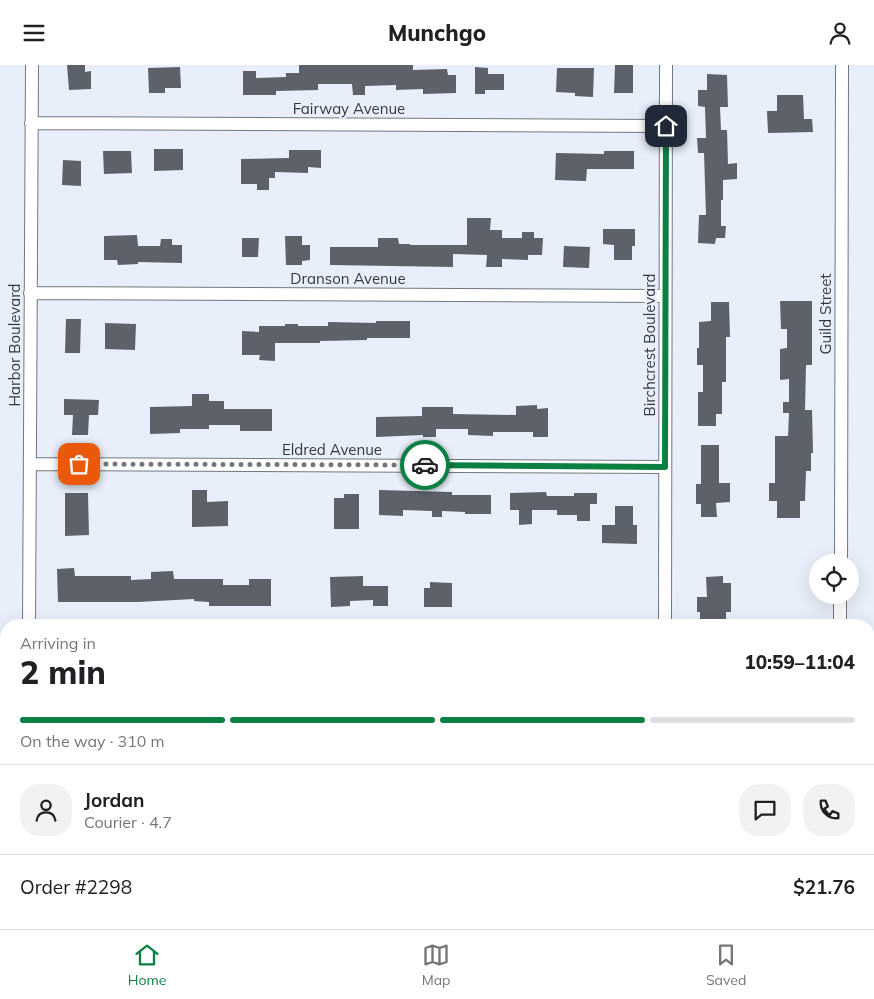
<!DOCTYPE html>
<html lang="en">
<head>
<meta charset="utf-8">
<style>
  body { margin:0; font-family:Mulish,sans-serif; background:#f2f2f2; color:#202124; height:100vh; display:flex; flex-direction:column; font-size:19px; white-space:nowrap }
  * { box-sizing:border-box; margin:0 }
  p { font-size:16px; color:#757577 }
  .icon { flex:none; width:28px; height:28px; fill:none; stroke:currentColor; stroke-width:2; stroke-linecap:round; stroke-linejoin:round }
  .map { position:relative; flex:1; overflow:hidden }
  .drawer { position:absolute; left:0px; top:554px; width:875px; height:311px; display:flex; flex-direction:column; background:#fff; border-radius:20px 20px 0 0; box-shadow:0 5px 20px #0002 }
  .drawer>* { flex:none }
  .tools { position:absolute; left:809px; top:489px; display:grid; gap:10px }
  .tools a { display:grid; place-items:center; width:50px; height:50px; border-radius:50%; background:#fff; box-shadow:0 5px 20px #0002; font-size:25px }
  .pin { position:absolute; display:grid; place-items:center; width:42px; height:42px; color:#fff; margin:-21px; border-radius:10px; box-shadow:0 2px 8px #0006 }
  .courier { position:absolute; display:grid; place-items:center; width:50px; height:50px; margin:-25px; border:4px solid #0b8043; border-radius:50%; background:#fff; color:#222; box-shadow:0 1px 6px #0007 }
  .headline em { font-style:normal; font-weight:800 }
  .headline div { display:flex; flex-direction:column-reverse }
  .headline { display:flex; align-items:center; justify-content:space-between; height:85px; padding:0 20px }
  h1 { font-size:32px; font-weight:800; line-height:38px }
  .bar { display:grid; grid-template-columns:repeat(4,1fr); gap:8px 5px; align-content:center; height:60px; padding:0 20px }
  .bar i { height:6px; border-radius:4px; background:#e0e0e0 }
  .bar .current { background:#0b8043 }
  .bar p { grid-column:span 4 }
  .line { display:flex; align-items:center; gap:12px; padding:0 20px; border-top:1px solid #e0e0e0 }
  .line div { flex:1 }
  .round { display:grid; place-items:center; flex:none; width:52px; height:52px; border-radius:20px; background:#f2f2f2 }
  header { display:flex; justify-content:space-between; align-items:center; height:65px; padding:0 20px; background:#fff; font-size:22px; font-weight:800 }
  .tabs { display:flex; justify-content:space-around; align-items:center; height:70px; border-top:1px solid #e0e0e0; background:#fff; font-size:14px; color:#757577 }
  .tabs a { display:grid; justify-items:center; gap:2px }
  .tabs .current { color:#0b8043 }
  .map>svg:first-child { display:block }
  .water { fill:#8da9d8 }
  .building { fill:#5c616a }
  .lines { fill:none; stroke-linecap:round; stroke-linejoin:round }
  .minor-casing { stroke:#717780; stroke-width:14 }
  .minor { stroke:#fff; stroke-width:12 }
  .done { stroke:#74787e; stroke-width:5; stroke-dasharray:0 9 }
  .route { stroke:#0b8043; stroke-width:6 }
  .labels { text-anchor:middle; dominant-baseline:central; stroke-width:5; stroke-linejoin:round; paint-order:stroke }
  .street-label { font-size:15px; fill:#35383c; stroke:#e8effa }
</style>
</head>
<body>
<header><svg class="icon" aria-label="menu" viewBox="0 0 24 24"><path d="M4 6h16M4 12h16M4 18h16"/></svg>Munchgo<svg class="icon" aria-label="person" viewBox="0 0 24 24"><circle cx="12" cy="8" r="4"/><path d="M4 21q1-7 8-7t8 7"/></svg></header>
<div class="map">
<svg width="874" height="864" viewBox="0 0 874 864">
  <rect width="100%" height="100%" fill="#e8effa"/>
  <path class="water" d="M 874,758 L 874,840 L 869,853 L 869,766 Z
    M 820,859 L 866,859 L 864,864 L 818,864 Z"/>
  <path class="building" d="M 67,0 L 85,0 L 85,7 L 91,6 L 91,24 L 69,25 Z
    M 299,0 L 413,0 L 413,5 L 447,4 L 448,10 L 456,10 L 456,28 L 423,29 L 423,24 L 396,25 L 396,20 L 365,21 L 365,30 L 353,30 L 352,19 L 318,19 L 318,25 L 276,26 L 276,30 L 243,30 L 243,6 L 256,6 L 256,13 L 286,12 L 286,8 L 299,8 Z
    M 615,0 L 633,0 L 633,28 L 614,28 Z
    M 180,2 L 181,23 L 165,23 L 165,28 L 149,28 L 148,3 Z
    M 475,2 L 488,3 L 488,9 L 504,9 L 504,25 L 485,25 L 485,29 L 475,29 Z
    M 557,3 L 594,3 L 593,32 L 575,31 L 575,28 L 556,27 Z
    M 707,9 L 727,10 L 728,42 L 720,42 L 721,65 L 727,65 L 728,99 L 737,98 L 737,114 L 723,115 L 723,135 L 721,135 L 721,161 L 726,161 L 725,173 L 716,173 L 715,179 L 698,178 L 699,150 L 706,150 L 704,88 L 698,88 L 697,73 L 706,73 L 705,42 L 698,41 L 698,25 L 707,25 Z
    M 777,30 L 803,30 L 804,54 L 812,54 L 813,67 L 768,68 L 767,46 L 777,46 Z
    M 154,84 L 183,84 L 183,105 L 154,106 Z
    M 289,85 L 321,85 L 321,103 L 308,102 L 308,108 L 275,107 L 275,113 L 269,113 L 269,125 L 257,125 L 257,119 L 241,119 L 241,94 L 289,93 Z
    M 103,86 L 131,86 L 132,108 L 104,109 Z
    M 604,86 L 634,86 L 634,104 L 587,104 L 586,116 L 555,115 L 556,88 L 604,89 Z
    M 63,95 L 81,96 L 81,121 L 62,120 Z
    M 467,153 L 491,153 L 490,165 L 502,165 L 502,173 L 522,173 L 522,167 L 534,167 L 534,173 L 543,173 L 542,190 L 528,190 L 528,195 L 502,194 L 502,202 L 486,202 L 487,190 L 453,189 L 453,202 L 330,200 L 330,182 L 378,182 L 378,173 L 398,173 L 399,179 L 410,179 L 410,180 L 467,180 Z
    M 603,164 L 635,164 L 635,181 L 632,181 L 632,195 L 614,195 L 614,180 L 603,179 Z
    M 137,170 L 138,181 L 160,181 L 161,174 L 172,174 L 172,180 L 182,180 L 182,198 L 138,197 L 138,199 L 118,200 L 117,195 L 104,195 L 104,171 Z
    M 285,171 L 302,171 L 302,180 L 310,180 L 310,195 L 302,196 L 302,200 L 286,200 Z
    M 242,173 L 259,173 L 258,192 L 242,192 Z
    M 564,181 L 590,182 L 589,203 L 563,202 Z
    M 780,236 L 812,236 L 812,300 L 806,300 L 805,345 L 812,345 L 813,388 L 811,388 L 811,406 L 806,406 L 805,436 L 800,436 L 800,453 L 777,453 L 777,436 L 769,436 L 769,418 L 775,418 L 775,371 L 788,371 L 789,348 L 783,348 L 783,337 L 789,337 L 789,314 L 780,315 L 780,284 L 787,283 L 787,264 L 781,264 Z
    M 711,237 L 729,237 L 730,272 L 726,272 L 726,317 L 722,317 L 722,349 L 716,349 L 716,361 L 698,361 L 698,327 L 703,327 L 703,300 L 697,300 L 697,283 L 699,283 L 699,257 L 711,256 Z
    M 66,254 L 81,254 L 80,288 L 65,288 Z
    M 376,256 L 410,256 L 410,273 L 367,273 L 367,275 L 320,276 L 320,278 L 275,278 L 275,296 L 259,295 L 260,290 L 242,290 L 242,266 L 259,267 L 259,261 L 285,261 L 285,259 L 298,259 L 298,261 L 328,261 L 328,257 L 376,258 Z
    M 105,258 L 136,259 L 135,285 L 105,284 Z
    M 192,329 L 209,329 L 209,336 L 224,336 L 224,344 L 272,344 L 272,366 L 240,366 L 240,360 L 209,360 L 209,364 L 180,364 L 180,368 L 150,369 L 150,342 L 192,341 Z
    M 64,334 L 99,335 L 98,350 L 89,350 L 88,370 L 72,370 L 73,350 L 64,350 Z
    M 537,340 L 537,344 L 548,343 L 548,372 L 533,372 L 533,367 L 493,367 L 493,371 L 468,370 L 468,364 L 436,364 L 436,372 L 423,372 L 423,370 L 376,372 L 376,352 L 422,351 L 422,342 L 453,342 L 453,349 L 516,350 L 516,341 Z
    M 701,380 L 719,380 L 719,418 L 730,418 L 730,437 L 716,438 L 717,452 L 701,452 L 701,439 L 696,439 L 696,419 L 701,419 Z
    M 192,425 L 207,425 L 207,437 L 228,436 L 228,461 L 192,462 Z
    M 379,425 L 452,427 L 452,430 L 491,430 L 491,449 L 465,449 L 465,447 L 442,446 L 442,452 L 432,452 L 432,446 L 403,445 L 403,451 L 379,450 Z
    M 546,427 L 547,431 L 574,431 L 574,428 L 597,428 L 597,439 L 590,439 L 590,456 L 577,456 L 577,450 L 557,450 L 557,445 L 532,445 L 532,459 L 519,460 L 519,445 L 510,445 L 510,428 Z
    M 65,428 L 88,428 L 89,470 L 65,471 Z
    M 344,429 L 359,429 L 359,464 L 334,464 L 334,433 L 344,433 Z
    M 615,441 L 633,441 L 633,460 L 637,460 L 637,479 L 602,478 L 602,460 L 615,460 Z
    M 74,503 L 75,511 L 131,511 L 131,515 L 151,514 L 151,507 L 173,506 L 174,514 L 223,514 L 223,520 L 249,520 L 249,514 L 271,514 L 271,541 L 209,541 L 209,537 L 194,536 L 194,534 L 138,537 L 58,537 L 57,504 Z
    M 363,511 L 363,521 L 388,521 L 388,541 L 373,541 L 373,535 L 350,536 L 350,541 L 331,542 L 330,512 Z
    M 723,511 L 723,518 L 731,518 L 731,547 L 726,547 L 726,560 L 700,560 L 700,547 L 697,547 L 697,532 L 707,532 L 706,512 Z
    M 430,517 L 452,518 L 452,542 L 424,542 L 424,523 L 430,523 Z"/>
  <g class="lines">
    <defs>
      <path id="minor" d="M 31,58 L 666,61
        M 30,228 L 665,231
        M 30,399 L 665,402
        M 841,498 L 842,0
        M 29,560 L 32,0
        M 665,560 L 666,0
        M 840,560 L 840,530
        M 869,614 L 874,609
        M 27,864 L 27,859
        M 664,864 L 664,859"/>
    </defs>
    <use href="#minor" class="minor-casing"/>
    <use href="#minor" class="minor"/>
  </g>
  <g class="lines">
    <path class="done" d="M 79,399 L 425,400"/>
    <path class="route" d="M 425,400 L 665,402 L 666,61"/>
  </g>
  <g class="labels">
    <g class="street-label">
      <text x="349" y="43">Fairway Avenue</text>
      <text x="348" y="213">Dranson Avenue</text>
      <text transform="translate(825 249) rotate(-90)">Guild Street</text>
      <text transform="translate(14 280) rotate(-90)">Harbor Boulevard</text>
      <text transform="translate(649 280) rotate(-90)">Birchcrest Boulevard</text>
      <text x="332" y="384">Eldred Avenue</text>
    </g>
  </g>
</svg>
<div class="tools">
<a><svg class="icon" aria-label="locate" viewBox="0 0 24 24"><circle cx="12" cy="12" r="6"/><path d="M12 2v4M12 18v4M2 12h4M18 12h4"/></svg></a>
</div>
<div class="pin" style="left:79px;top:399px;background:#ea580c"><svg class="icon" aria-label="bag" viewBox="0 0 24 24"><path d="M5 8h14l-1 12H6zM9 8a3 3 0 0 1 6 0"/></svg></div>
<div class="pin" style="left:666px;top:61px;background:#1f2937"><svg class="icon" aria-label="home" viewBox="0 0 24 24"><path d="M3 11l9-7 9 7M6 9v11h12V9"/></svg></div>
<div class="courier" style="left:425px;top:400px"><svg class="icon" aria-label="car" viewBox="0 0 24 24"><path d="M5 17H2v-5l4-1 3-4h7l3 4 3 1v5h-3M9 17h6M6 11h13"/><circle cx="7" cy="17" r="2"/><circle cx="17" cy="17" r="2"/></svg></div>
<section class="drawer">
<div class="headline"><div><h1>2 min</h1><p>Arriving in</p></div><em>10:59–11:04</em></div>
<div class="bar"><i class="current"></i><i class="current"></i><i class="current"></i><i></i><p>On the way · 310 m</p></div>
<div class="line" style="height:90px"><a class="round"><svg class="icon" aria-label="person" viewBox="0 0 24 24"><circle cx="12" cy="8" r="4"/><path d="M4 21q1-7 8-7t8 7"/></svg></a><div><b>Jordan</b><p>Courier · 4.7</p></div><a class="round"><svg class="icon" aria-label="chat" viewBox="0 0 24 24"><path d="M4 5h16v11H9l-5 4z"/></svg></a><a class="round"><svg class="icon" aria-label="phone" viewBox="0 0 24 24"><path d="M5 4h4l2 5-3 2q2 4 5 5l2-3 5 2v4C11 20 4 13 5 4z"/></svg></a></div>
<div class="line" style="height:65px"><div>Order #2298</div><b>$21.76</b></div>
</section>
</div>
<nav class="tabs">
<a class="current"><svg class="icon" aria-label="home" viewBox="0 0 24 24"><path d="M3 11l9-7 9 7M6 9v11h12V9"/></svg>Home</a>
<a><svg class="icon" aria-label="map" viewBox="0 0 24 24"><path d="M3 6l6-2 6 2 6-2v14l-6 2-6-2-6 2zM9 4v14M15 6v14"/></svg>Map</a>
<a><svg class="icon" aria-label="saved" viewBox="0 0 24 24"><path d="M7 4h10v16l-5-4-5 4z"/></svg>Saved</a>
</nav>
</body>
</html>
